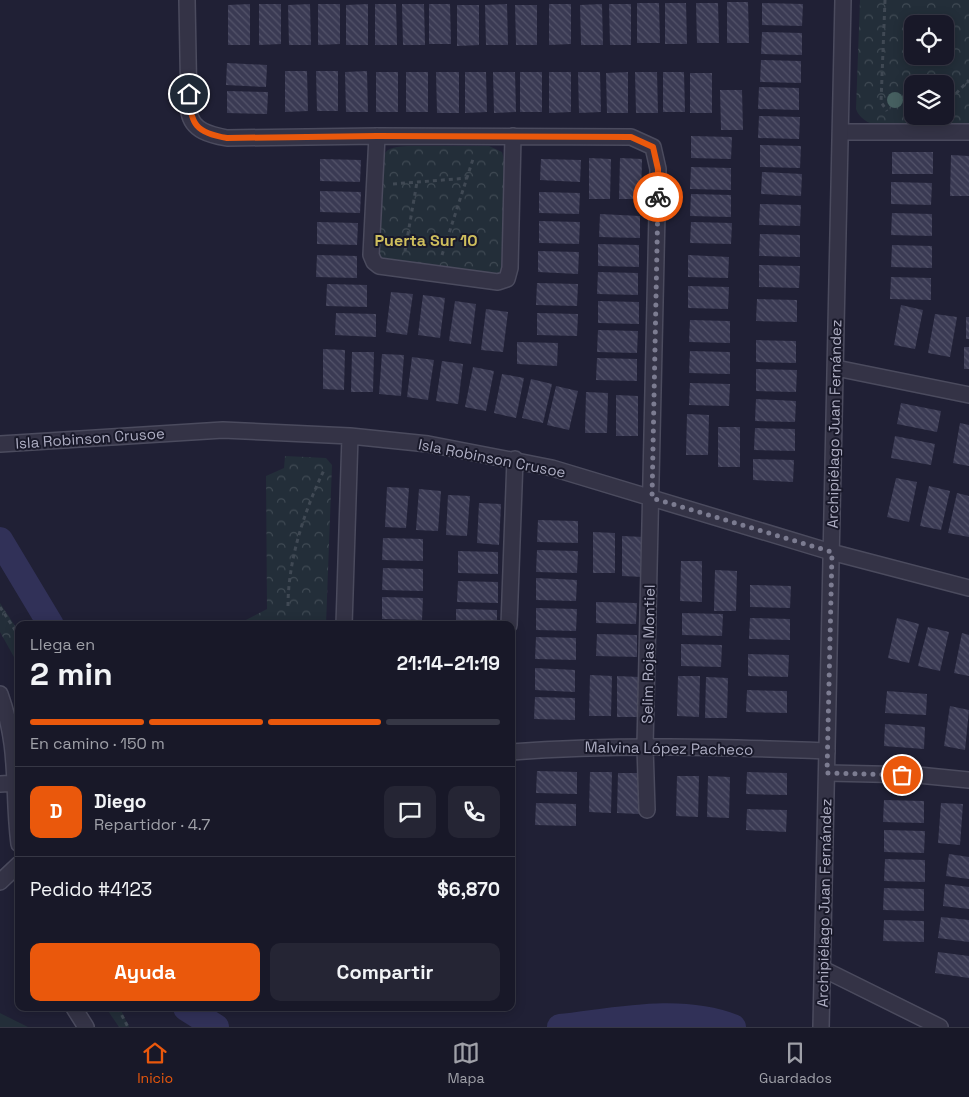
<!DOCTYPE html>
<html lang="es">
<head>
<meta charset="utf-8">
<style>
  body { margin:0; font-family:"Space Grotesk",sans-serif; background:#252534; color:#f1f3f6; height:100vh; display:flex; flex-direction:column; font-size:19px; white-space:nowrap }
  * { box-sizing:border-box; margin:0 }
  p { font-size:16px; color:#9fa0a8 }
  .icon { flex:none; width:28px; height:28px; fill:none; stroke:currentColor; stroke-width:2; stroke-linecap:round; stroke-linejoin:round }
  .map { position:relative; flex:1; overflow:hidden }
  .side { position:absolute; left:15px; top:621px; width:500px; height:390px; display:flex; flex-direction:column; background:#181828; border-radius:10px; box-shadow:0 2px 12px #0003,0 0 0 1px #363745 }
  .side>* { flex:none }
  .buttons { position:absolute; left:904px; top:15px; display:grid; gap:10px }
  .buttons a { display:grid; place-items:center; width:50px; height:50px; border-radius:10px; background:#181828; box-shadow:0 2px 12px #0003,0 0 0 1px #363745; font-size:25px }
  .pin { position:absolute; display:grid; place-items:center; width:42px; height:42px; color:#fff; margin:-21px; border:2px solid #fff; border-radius:50%; box-shadow:0 1px 5px #0007 }
  .courier { position:absolute; display:grid; place-items:center; width:50px; height:50px; margin:-25px; border:4px solid #ea580c; border-radius:50%; background:#fff; color:#222; box-shadow:0 1px 6px #0007 }
  .headline em { font-style:normal; font-weight:600 }
  .headline div { display:flex; flex-direction:column-reverse }
  .headline { display:flex; align-items:center; justify-content:space-between; height:85px; padding:0 15px }
  h1 { font-size:32px; font-weight:600; line-height:38px }
  .bar { display:grid; grid-template-columns:repeat(4,1fr); gap:8px 5px; align-content:center; height:60px; padding:0 15px }
  .bar i { height:6px; border-radius:4px; background:#363745 }
  .bar .on { background:#ea580c }
  .bar p { grid-column:span 4 }
  .line { display:flex; align-items:center; gap:12px; padding:0 15px; border-top:1px solid #363745 }
  .line div { flex:1 }
  .round { display:grid; place-items:center; flex:none; width:52px; height:52px; border-radius:10px; background:#252534 }
  .cta { display:flex; gap:10px; margin-top:auto; padding:10px 15px }
  .cta a { flex:1; height:58px; border-radius:10px; background:#ea580c; color:#fff; font-size:20px; font-weight:600; line-height:58px; text-align:center }
  .cta a+a { background:#252534; color:#f1f3f6 }
  .dock { display:flex; justify-content:space-around; align-items:center; height:70px; border-top:1px solid #363745; background:#181828; font-size:14px; color:#9fa0a8 }
  .dock a { display:grid; justify-items:center; gap:2px }
  .dock .on { color:#ea580c }
  .map>svg:first-child { display:block }
  .park { fill:url(#park-crowns); fill-rule:evenodd }
  .garden { fill:#232e39 }
  .lines { fill:none; stroke-linecap:round; stroke-linejoin:round }
  .canal { stroke:#313158; stroke-width:26 }
  .building { fill:url(#building-back-hatch) }
  .minor-casing { stroke:#4b4b5e; stroke-width:18 }
  .tertiary-casing { stroke:#4b4b5e; stroke-width:18 }
  .path { stroke:#404954; stroke-width:3; stroke-dasharray:4 4; stroke-linecap:butt }
  .minor { stroke:#343346; stroke-width:15 }
  .tertiary { stroke:#343346; stroke-width:15 }
  .tree { fill:#465f60 }
  .done { stroke:#7c7c91; stroke-width:5; stroke-dasharray:0 9 }
  .route { stroke:#ea580c; stroke-width:6 }
  .labels { text-anchor:middle; dominant-baseline:central; stroke-width:4; stroke-linejoin:round; paint-order:stroke }
  .street-label { font-size:15px; fill:#aeaec3; stroke:#19192a }
  .neighbourhood-label { font-size:16px; font-weight:bold; fill:#cebe5d; stroke:#19192a }
</style>
</head>
<body>
<div class="map">
<svg width="969" height="1027" viewBox="0 0 969 1027">
  <defs>
    <pattern id="park-crowns" width="20" height="18" patternUnits="userSpaceOnUse" patternTransform="scale(1.25)"><rect width="20" height="18" fill="#232e39"/><path d="M2 6a3 3 0 1 1 6 0M12 15a3 3 0 1 1 6 0" fill="none" stroke="#404a54"/></pattern>
    <pattern id="building-back-hatch" width="6" height="6" patternUnits="userSpaceOnUse" patternTransform="scale(1.25)"><rect width="6" height="6" fill="#3a3a53"/><path d="M-1 5l2 2M0 0l6 6M5-1l2 2" fill="none" stroke="#54546a"/></pattern>
  </defs>
  <rect width="100%" height="100%" fill="#202035"/>
  <path class="park" d="M 860,0 L 969,0 L 969,125 L 877,126 C 868,123 859,118 856,109 ZM 912,24 L 945,24 L 945,56 L 912,56 ZM 912,84 L 945,84 L 945,116 L 912,116 Z
    M 408,146 L 489,146 L 502,152 L 505,163 L 501,272 L 499,274 L 383,260 L 379,253 L 383,156 C 388,146 398,147 408,146 Z
    M 285,456 L 326,458 L 332,465 L 326,625 L 242,625 L 242,622 L 267,609 L 266,476 L 284,468 Z
    M 0,603 L 19,632 L 19,666 L 0,632 Z
    M 106,1008 L 120,1008 L 129,1027 L 119,1027 Z"/>
  <path class="garden" d="M 0,1013 L 28,1027 L 0,1027 Z"/>
  <g class="lines">
    <path class="canal" d="M 0,540 L 51,625
      M 186,1008 L 216,1027
      M 560,1027 C 615,1021 679,1006 733,1027"/>
  </g>
  <path class="building" d="M 727,2 L 748,2 L 749,43 L 727,43 Z
    M 637,3 L 659,3 L 660,43 L 637,43 Z
    M 665,3 L 686,3 L 687,44 L 665,44 Z
    M 696,3 L 718,3 L 719,43 L 697,43 Z
    M 762,3 L 803,4 L 802,26 L 762,25 Z
    M 250,4 L 250,45 L 228,45 L 228,5 Z
    M 259,4 L 281,4 L 281,44 L 259,45 Z
    M 310,4 L 311,45 L 289,45 L 288,5 Z
    M 318,4 L 340,4 L 340,44 L 318,45 Z
    M 368,4 L 368,45 L 346,45 L 346,5 Z
    M 375,4 L 396,4 L 397,45 L 375,45 Z
    M 402,4 L 424,4 L 425,45 L 403,45 Z
    M 429,4 L 450,4 L 451,44 L 429,44 Z
    M 507,4 L 508,45 L 486,45 L 485,5 Z
    M 549,4 L 571,4 L 571,44 L 549,45 Z
    M 602,4 L 603,45 L 581,45 L 580,5 Z
    M 609,4 L 631,4 L 631,45 L 610,45 Z
    M 457,5 L 479,5 L 479,45 L 457,46 Z
    M 515,5 L 537,5 L 537,45 L 516,45 Z
    M 762,32 L 802,33 L 802,55 L 761,54 Z
    M 761,60 L 801,61 L 801,83 L 760,82 Z
    M 227,63 L 267,65 L 266,87 L 226,85 Z
    M 285,71 L 307,71 L 308,111 L 285,112 Z
    M 316,71 L 338,71 L 338,111 L 317,111 Z
    M 367,71 L 368,112 L 346,112 L 345,72 Z
    M 376,72 L 398,72 L 398,112 L 376,112 Z
    M 406,72 L 428,72 L 428,112 L 406,112 Z
    M 436,72 L 459,72 L 459,113 L 437,113 Z
    M 465,72 L 486,72 L 487,112 L 465,113 Z
    M 493,72 L 515,72 L 516,112 L 494,113 Z
    M 520,72 L 542,72 L 542,112 L 520,112 Z
    M 549,72 L 571,72 L 571,112 L 549,113 Z
    M 578,72 L 600,72 L 601,112 L 579,113 Z
    M 628,72 L 628,113 L 607,113 L 606,73 Z
    M 635,72 L 657,72 L 658,113 L 636,113 Z
    M 663,72 L 684,72 L 685,112 L 663,112 Z
    M 690,73 L 712,73 L 712,113 L 690,113 Z
    M 759,87 L 799,88 L 799,110 L 758,109 Z
    M 720,90 L 742,90 L 743,130 L 721,130 Z
    M 227,91 L 268,92 L 267,114 L 227,113 Z
    M 759,116 L 800,117 L 799,139 L 758,138 Z
    M 691,136 L 732,137 L 731,159 L 691,158 Z
    M 760,145 L 801,146 L 800,168 L 760,167 Z
    M 892,152 L 933,152 L 933,174 L 892,174 Z
    M 951,155 L 969,156 L 969,196 L 950,196 Z
    M 589,158 L 611,159 L 610,199 L 589,199 Z
    M 620,158 L 642,159 L 641,199 L 619,199 Z
    M 320,159 L 361,160 L 360,182 L 320,181 Z
    M 541,159 L 581,160 L 580,182 L 540,180 Z
    M 691,167 L 731,168 L 731,190 L 690,189 Z
    M 762,172 L 802,174 L 801,196 L 761,194 Z
    M 891,182 L 932,183 L 931,205 L 891,204 Z
    M 320,191 L 361,192 L 360,213 L 320,212 Z
    M 539,192 L 580,193 L 579,214 L 539,213 Z
    M 691,194 L 731,195 L 731,217 L 690,216 Z
    M 760,204 L 801,205 L 800,226 L 759,225 Z
    M 892,213 L 932,214 L 932,236 L 891,235 Z
    M 600,214 L 640,216 L 640,238 L 599,237 Z
    M 539,221 L 580,222 L 579,244 L 539,243 Z
    M 317,222 L 358,223 L 357,245 L 317,244 Z
    M 691,222 L 732,223 L 731,244 L 690,243 Z
    M 760,234 L 800,235 L 800,257 L 759,256 Z
    M 598,244 L 639,245 L 639,267 L 598,266 Z
    M 892,245 L 932,246 L 932,268 L 891,267 Z
    M 538,251 L 579,252 L 578,274 L 538,272 Z
    M 317,255 L 357,256 L 357,278 L 316,277 Z
    M 688,255 L 729,257 L 728,278 L 688,277 Z
    M 759,265 L 800,266 L 799,288 L 759,287 Z
    M 598,272 L 638,273 L 638,295 L 597,294 Z
    M 891,277 L 931,278 L 931,300 L 890,299 Z
    M 537,283 L 578,284 L 577,306 L 536,305 Z
    M 327,284 L 367,285 L 367,307 L 326,306 Z
    M 688,286 L 729,287 L 728,309 L 688,308 Z
    M 391,292 L 413,294 L 407,335 L 386,332 Z
    M 423,295 L 445,298 L 440,338 L 418,335 Z
    M 757,299 L 797,300 L 797,322 L 756,321 Z
    M 455,301 L 476,304 L 471,344 L 449,341 Z
    M 598,301 L 639,302 L 639,324 L 598,323 Z
    M 901,305 L 923,310 L 915,349 L 894,345 Z
    M 486,309 L 508,312 L 503,352 L 481,350 Z
    M 336,313 L 376,314 L 376,337 L 335,335 Z
    M 537,313 L 578,314 L 577,336 L 537,335 Z
    M 935,314 L 957,317 L 950,357 L 928,353 Z
    M 966,317 L 969,317 L 969,339 L 966,339 Z
    M 690,320 L 730,321 L 730,343 L 689,342 Z
    M 598,330 L 638,331 L 637,353 L 597,352 Z
    M 756,340 L 796,341 L 796,363 L 756,362 Z
    M 517,342 L 558,343 L 557,366 L 517,364 Z
    M 964,347 L 969,347 L 969,369 L 964,369 Z
    M 323,349 L 345,350 L 344,390 L 323,389 Z
    M 690,351 L 730,352 L 730,374 L 689,373 Z
    M 352,352 L 374,352 L 373,392 L 351,392 Z
    M 382,354 L 404,355 L 401,396 L 379,394 Z
    M 412,357 L 434,360 L 428,400 L 407,397 Z
    M 597,358 L 637,359 L 637,381 L 596,380 Z
    M 442,361 L 463,364 L 458,404 L 436,401 Z
    M 473,367 L 494,371 L 486,411 L 465,407 Z
    M 756,369 L 797,370 L 796,392 L 756,391 Z
    M 502,374 L 524,378 L 516,418 L 494,413 Z
    M 531,379 L 552,384 L 543,423 L 522,418 Z
    M 690,383 L 730,384 L 729,406 L 689,405 Z
    M 556,386 L 578,391 L 569,430 L 547,425 Z
    M 586,392 L 608,393 L 607,433 L 585,433 Z
    M 616,395 L 638,396 L 638,436 L 616,436 Z
    M 756,399 L 796,401 L 795,422 L 755,421 Z
    M 901,403 L 941,411 L 937,432 L 897,424 Z
    M 687,414 L 709,415 L 708,455 L 686,455 Z
    M 960,423 L 969,425 L 969,466 L 953,463 Z
    M 718,427 L 740,427 L 740,467 L 718,467 Z
    M 755,428 L 795,429 L 795,451 L 754,450 Z
    M 895,436 L 935,444 L 931,465 L 891,458 Z
    M 753,459 L 794,460 L 793,482 L 753,480 Z
    M 896,478 L 917,482 L 909,522 L 887,517 Z
    M 929,486 L 950,491 L 941,530 L 920,526 Z
    M 387,487 L 409,488 L 406,528 L 385,527 Z
    M 419,489 L 441,491 L 438,531 L 416,530 Z
    M 957,493 L 969,496 L 969,537 L 948,533 Z
    M 448,495 L 470,496 L 467,536 L 446,535 Z
    M 479,503 L 501,504 L 499,545 L 477,543 Z
    M 538,520 L 578,521 L 578,543 L 537,542 Z
    M 593,532 L 615,533 L 615,573 L 593,573 Z
    M 622,536 L 644,537 L 643,577 L 622,576 Z
    M 383,538 L 423,539 L 423,561 L 382,560 Z
    M 537,550 L 578,551 L 577,573 L 536,572 Z
    M 458,551 L 498,552 L 498,574 L 458,573 Z
    M 681,561 L 702,561 L 702,602 L 680,601 Z
    M 383,568 L 423,569 L 423,591 L 382,590 Z
    M 715,570 L 737,571 L 736,611 L 714,611 Z
    M 536,578 L 577,580 L 576,601 L 536,600 Z
    M 458,581 L 498,582 L 498,603 L 457,602 Z
    M 750,585 L 791,586 L 790,608 L 750,607 Z
    M 382,597 L 423,598 L 422,620 L 382,619 Z
    M 596,602 L 637,603 L 636,624 L 596,623 Z
    M 536,608 L 577,609 L 576,631 L 536,630 Z
    M 456,609 L 497,610 L 497,625 L 456,625 Z
    M 682,613 L 723,614 L 722,636 L 682,635 Z
    M 750,618 L 790,619 L 790,640 L 749,639 Z
    M 897,618 L 919,624 L 909,663 L 888,658 Z
    M 928,627 L 949,632 L 940,671 L 918,666 Z
    M 962,633 L 969,635 L 969,676 L 954,673 Z
    M 597,634 L 637,635 L 637,657 L 596,656 Z
    M 536,637 L 576,638 L 576,660 L 535,659 Z
    M 681,644 L 722,645 L 721,667 L 681,666 Z
    M 748,654 L 789,655 L 788,677 L 748,676 Z
    M 535,668 L 575,670 L 575,692 L 535,690 Z
    M 590,675 L 612,676 L 611,716 L 589,716 Z
    M 617,676 L 639,677 L 639,717 L 617,717 Z
    M 678,676 L 700,676 L 699,717 L 677,716 Z
    M 706,677 L 728,678 L 727,718 L 705,718 Z
    M 747,690 L 787,691 L 787,713 L 746,712 Z
    M 887,691 L 927,694 L 926,715 L 885,713 Z
    M 535,697 L 575,698 L 575,720 L 534,719 Z
    M 950,706 L 969,710 L 965,750 L 944,746 Z
    M 885,724 L 925,727 L 924,749 L 884,746 Z
    M 537,771 L 577,772 L 577,794 L 536,793 Z
    M 590,772 L 612,772 L 611,813 L 589,812 Z
    M 747,772 L 787,773 L 787,795 L 746,794 Z
    M 618,773 L 640,773 L 639,814 L 617,813 Z
    M 677,776 L 699,776 L 698,817 L 676,816 Z
    M 708,776 L 730,777 L 729,818 L 707,817 Z
    M 884,800 L 924,801 L 924,823 L 883,822 Z
    M 536,803 L 576,804 L 576,826 L 535,825 Z
    M 941,803 L 963,804 L 960,845 L 938,843 Z
    M 747,809 L 787,810 L 786,832 L 746,830 Z
    M 884,830 L 925,831 L 924,853 L 884,852 Z
    M 949,854 L 969,857 L 969,879 L 946,876 Z
    M 885,859 L 925,860 L 925,882 L 884,881 Z
    M 945,884 L 969,887 L 969,909 L 943,906 Z
    M 884,888 L 924,889 L 924,911 L 883,910 Z
    M 941,917 L 969,920 L 969,942 L 938,938 Z
    M 884,920 L 924,921 L 924,942 L 883,941 Z
    M 938,952 L 969,956 L 969,978 L 935,973 Z"/>
  <g class="lines">
    <defs>
      <path id="minor" d="M 187,0 L 189,112 C 192,131 211,135 227,138 L 377,136 L 631,137 L 653,147 L 658,169 L 645,746 L 647,810
        M 841,132 L 969,132
        M 377,136 L 371,255 L 374,262 L 379,266 L 498,282 L 507,279 L 510,268 L 513,136
        M 836,368 L 969,395
        M 0,444 L 223,430 L 350,436 L 428,444 L 552,468 L 831,552
        M 344,625 L 350,436
        M 509,625 L 515,459
        M 0,694 C 20,750 12,789 19,844
        M 511,752 C 617,744 722,747 827,751
        M 827,773 L 918,775 L 969,780
        M 0,784 L 17,783
        M 0,882 L 19,864
        M 823,969 L 940,1027
        M 74,1008 L 86,1027"/>
      <path id="tertiary" d="M 831,552 L 969,588
        M 821,1027 L 843,0"/>
    </defs>
    <use href="#minor" class="minor-casing"/>
    <use href="#tertiary" class="tertiary-casing"/>
    <path class="path" d="M 885,0 L 881,102 L 887,111
      M 945,105 L 969,80
      M 393,184 L 468,178
      M 405,251 L 417,182
      M 442,255 L 474,156
      M 288,606 C 288,559 305,509 325,468
      M 0,607 L 19,636
      M 118,1008 L 128,1027"/>
    <use href="#minor" class="minor"/>
    <use href="#tertiary" class="tertiary"/>
  </g>
  <circle class="tree" cx="895" cy="100" r="8"/>
  <g class="lines">
    <path class="done" d="M 658,197 L 652,498 L 832,552 L 827,773 L 902,775"/>
    <path class="route" d="M 189,94 C 190,124 196,133 227,138 L 377,136 L 631,137 L 653,147 L 658,169 L 658,197"/>
  </g>
  <g class="labels">
    <g class="street-label">
      <text transform="translate(834 424) rotate(-89)">Archipiélago Juan Fernández</text>
      <text transform="translate(90 438) rotate(-4)">Isla Robinson Crusoe</text>
      <text transform="translate(492 458) rotate(11)">Isla Robinson Crusoe</text>
      <text transform="translate(648 654) rotate(-89)">Selim Rojas Montiel</text>
      <text transform="translate(669 748) rotate(1)">Malvina López Pacheco</text>
      <text transform="translate(824 903) rotate(-89)">Archipiélago Juan Fernández</text>
    </g>
    <g class="neighbourhood-label">
      <text x="426" y="240">Puerta Sur 10</text>
    </g>
  </g>
</svg>
<div class="buttons">
<a><svg class="icon" aria-label="locate" viewBox="0 0 24 24"><circle cx="12" cy="12" r="6"/><path d="M12 2v4M12 18v4M2 12h4M18 12h4"/></svg></a>
<a><svg class="icon" aria-label="layers" viewBox="0 0 24 24"><path d="M12 4l9 5-9 5-9-5zM3 14l9 5 9-5"/></svg></a>
</div>
<div class="pin" style="left:902px;top:775px;background:#ea580c"><svg class="icon" aria-label="bag" viewBox="0 0 24 24"><path d="M5 8h14l-1 12H6zM9 8a3 3 0 0 1 6 0"/></svg></div>
<div class="pin" style="left:189px;top:94px;background:#1f2937"><svg class="icon" aria-label="home" viewBox="0 0 24 24"><path d="M3 11l9-7 9 7M6 9v11h12V9"/></svg></div>
<div class="courier" style="left:658px;top:197px"><svg class="icon" aria-label="bike" viewBox="0 0 24 24"><circle cx="6" cy="16" r="4"/><circle cx="18" cy="16" r="4"/><path d="M6 16l4-8h5l3 8M10 8l3 8H6M13 5h3"/></svg></div>
<section class="side">
<div class="headline"><div><h1>2 min</h1><p>Llega en</p></div><em>21:14–21:19</em></div>
<div class="bar"><i class="on"></i><i class="on"></i><i class="on"></i><i></i><p>En camino · 150 m</p></div>
<div class="line" style="height:90px"><b class="round" style="background:#ea580c;color:#fff">D</b><div><b>Diego</b><p>Repartidor · 4.7</p></div><a class="round"><svg class="icon" aria-label="chat" viewBox="0 0 24 24"><path d="M4 5h16v11H9l-5 4z"/></svg></a><a class="round"><svg class="icon" aria-label="phone" viewBox="0 0 24 24"><path d="M5 4h4l2 5-3 2q2 4 5 5l2-3 5 2v4C11 20 4 13 5 4z"/></svg></a></div>
<div class="line" style="height:65px"><div>Pedido #4123</div><b>$6,870</b></div>
<div class="cta"><a>Ayuda</a><a>Compartir</a></div>
</section>
</div>
<nav class="dock">
<a class="on"><svg class="icon" aria-label="home" viewBox="0 0 24 24"><path d="M3 11l9-7 9 7M6 9v11h12V9"/></svg>Inicio</a>
<a><svg class="icon" aria-label="map" viewBox="0 0 24 24"><path d="M3 6l6-2 6 2 6-2v14l-6 2-6-2-6 2zM9 4v14M15 6v14"/></svg>Mapa</a>
<a><svg class="icon" aria-label="saved" viewBox="0 0 24 24"><path d="M7 4h10v16l-5-4-5 4z"/></svg>Guardados</a>
</nav>
</body>
</html>
